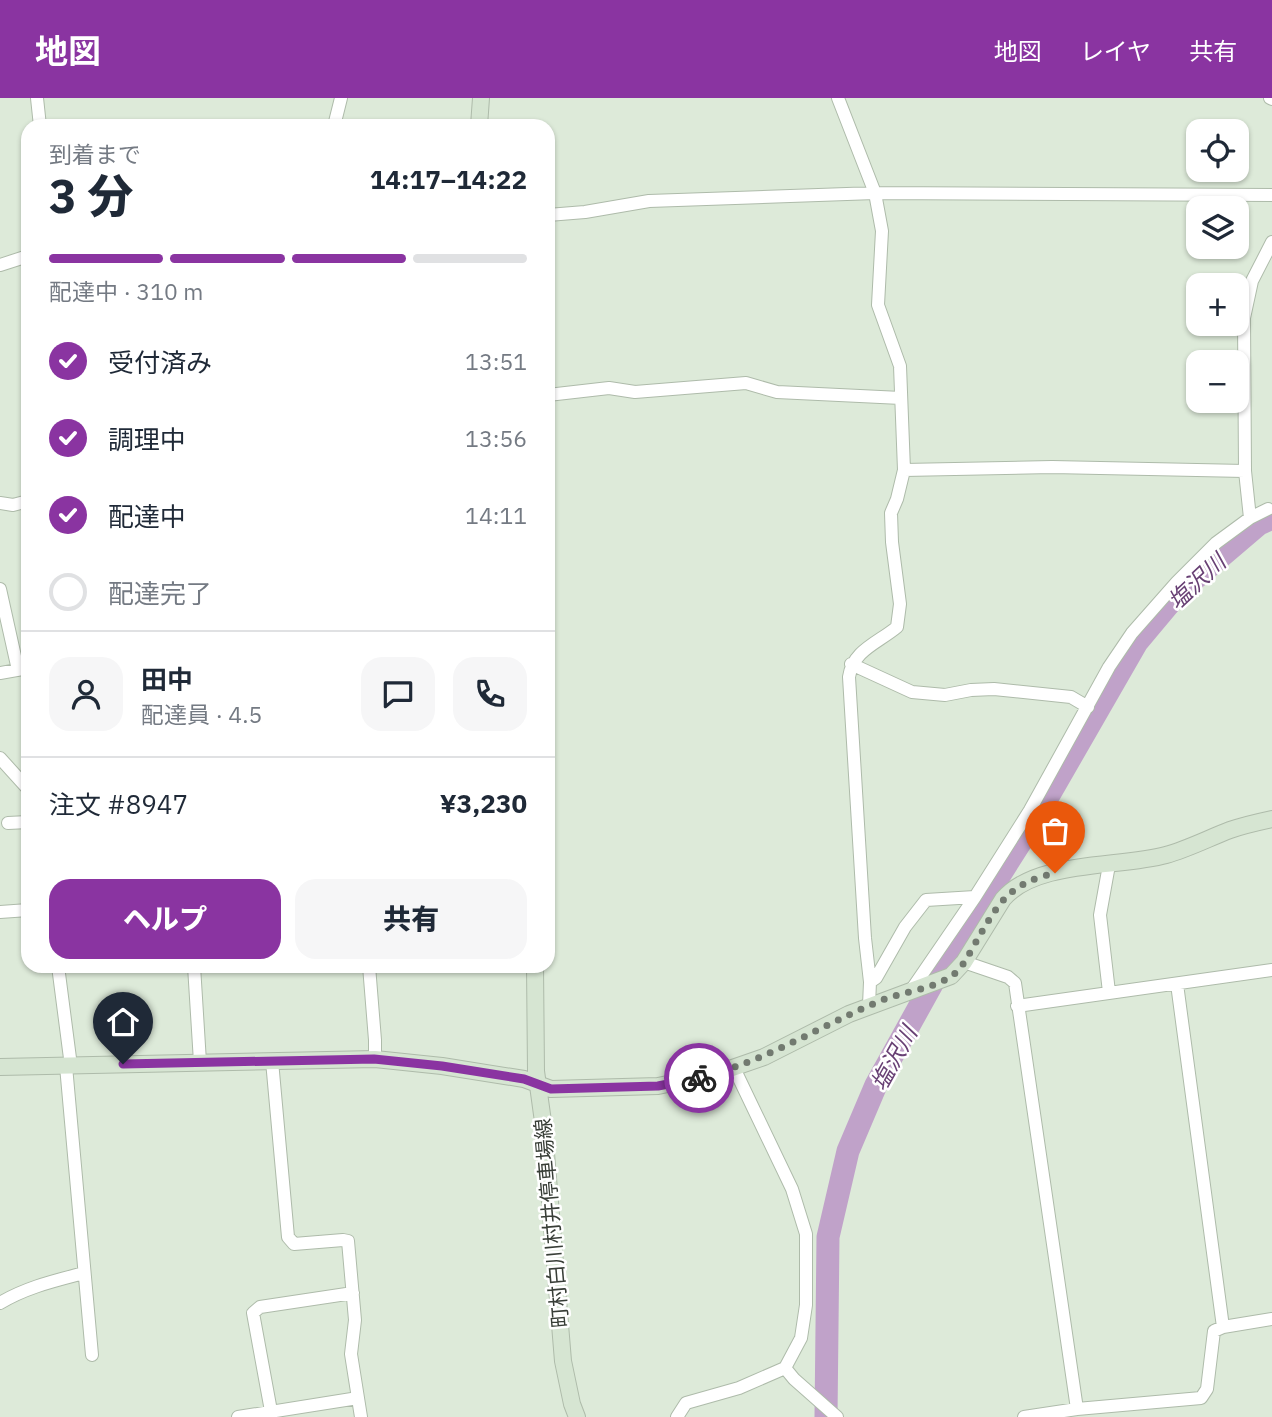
<!DOCTYPE html>
<html lang="ja">
<head>
<meta charset="utf-8">
<style>
  body { margin:0; font-family:"IBM Plex Sans","Noto Sans JP",sans-serif; background:#f6f6f7; color:#1f2937; height:100vh; display:flex; flex-direction:column; font-size:26px; white-space:nowrap }
  * { box-sizing:border-box; margin:0 }
  p { font-size:23px; color:#747a83 }
  .icon { flex:none; width:38px; height:38px; fill:none; stroke:currentColor; stroke-width:2; stroke-linecap:round; stroke-linejoin:round }
  .map { position:relative; flex:1; overflow:hidden }
  .details { position:absolute; left:21px; top:21px; width:534px; height:854px; display:flex; flex-direction:column; background:#fff; border-radius:21px; box-shadow:0 2px 5px #0004 }
  .details>* { flex:none }
  .buttons { position:absolute; left:1186px; top:21px; display:grid; gap:14px }
  .buttons a { display:grid; place-items:center; width:63px; height:63px; border-radius:14px; background:#fff; box-shadow:0 2px 5px #0004; font-size:35px }
  .pin { position:absolute; display:grid; place-items:center; width:60px; height:60px; color:#fff; margin:-72px -30px; border-radius:50% 50% 50% 0; rotate:-45deg; box-shadow:0 0 7px #0007 }
  .pin .icon { rotate:45deg }
  .courier { position:absolute; display:grid; place-items:center; width:70px; height:70px; margin:-35px; border:5px solid #8a34a1; border-radius:50%; background:#fff; color:#222; box-shadow:0 2px 9px #0007 }
  .summary em { font-style:normal; font-weight:800 }
  .summary div { display:flex; flex-direction:column-reverse }
  .summary { display:flex; align-items:center; justify-content:space-between; height:119px; padding:0 28px }
  h1 { font-size:46px; font-weight:800; line-height:52px }
  .bar { display:grid; grid-template-columns:repeat(4,1fr); gap:10px 7px; align-content:center; height:84px; padding:0 28px }
  .bar i { height:9px; border-radius:5px; background:#e0e1e3 }
  .bar .selected { background:#8a34a1 }
  .bar p { grid-column:span 4 }
  .line { display:flex; align-items:center; gap:18px; padding:0 28px; border-top:2px solid #e0e1e3 }
  .line div { flex:1 }
  .round { display:grid; place-items:center; flex:none; width:74px; height:74px; border-radius:21px; background:#f6f6f7 }
  ol { padding:0 28px; list-style:none }
  li { display:flex; align-items:center; gap:21px; height:77px }
  li p { margin-inline-start:auto }
  li .icon { padding:7px; border-radius:50%; background:#8a34a1; color:#fff; stroke-width:4 }
  li:last-child { color:#747a83 }
  li i { width:38px; height:38px; border:4px solid #e0e1e3; border-radius:50% }
  .primary-button { display:flex; gap:14px; margin-top:auto; padding:14px 28px }
  .primary-button a { flex:1; height:80px; border-radius:21px; background:#8a34a1; color:#fff; font-size:28px; font-weight:800; line-height:80px; text-align:center }
  .primary-button a+a { background:#f6f6f7; color:#1f2937 }
  header { display:flex; align-items:center; gap:42px; box-sizing:border-box; height:98px; padding:0 35px; background:#8a34a1; color:#fff }
  header strong { font-size:33px }
  nav { display:flex; gap:38px; margin-inline-start:auto; font-size:24px }
  .map>svg:first-child { display:block }
  .lines { fill:none; stroke-linecap:round; stroke-linejoin:round }
  .river { stroke:#c0a2c9; stroke-width:23 }
  .street-casing { stroke:#aebbaa; stroke-width:14 }
  .secondary-casing { stroke:#aebbaa; stroke-width:18 }
  .street { stroke:#fff; stroke-width:12 }
  .secondary { stroke:#d6e5d2; stroke-width:16 }
  .done { stroke:#727a70; stroke-width:7; stroke-dasharray:0 12.6 }
  .route { stroke:#8a34a1; stroke-width:9 }
  .labels { text-anchor:middle; dominant-baseline:central; stroke-width:5; stroke-linejoin:round; paint-order:stroke }
  .street-label { font-size:21px; fill:#383e37; stroke:#fff }
  .water-label { font-size:23px; font-style:italic; fill:#684074; stroke:#fff }
</style>
</head>
<body>
<header>
<strong>地図</strong>
<nav><a>地図</a><a>レイヤ</a><a>共有</a></nav>
</header>
<div class="map">
<svg width="1272" height="1319" viewBox="0 0 1272 1319">
  <rect width="100%" height="100%" fill="#ddead9"/>
  <g class="lines">
    <path class="river" d="M 826,1319 L 828,1139 L 848,1053 L 876,987 L 942,868 L 1034,723 L 1137,544 L 1178,495 L 1259,426 L 1272,420"/>
    <defs>
      <path id="street" d="M 37,0 L 40,28
        M 838,0 L 875,95 L 882,133 L 878,207 L 900,268 L 904,372 L 897,401 L 891,415 L 892,444 L 900,506 L 897,529 C 878,545 853,552 849,579 L 865,840 L 870,884 L 869,907
        M 1270,0 L 1272,1
        M 334,28 L 341,0
        M 548,117 L 585,114 L 649,103 L 875,95 L 1272,97
        M 0,167 L 28,158
        M 548,297 L 609,290 L 635,294 L 746,285 L 777,294 L 901,300
        M 904,372 L 1052,369 L 1245,373 L 1244,220 L 1252,183 L 1272,144
        M 1245,373 L 1250,420
        M 0,405 L 13,407 L 28,403
        M 0,491 L 18,572
        M 851,566 L 912,594 L 945,597 L 971,592 L 994,591 L 1071,599 L 1088,609
        M 0,575 L 28,570
        M 0,660 L 28,691
        M 8,725 L 28,724
        M 1109,767 L 1100,817 L 1109,894
        M 0,814 L 28,812
        M 964,864 L 1008,879 L 1015,885 L 1077,1311
        M 58,868 L 71,968
        M 194,868 L 200,964
        M 369,868 L 375,942 L 375,961
        M 870,884 L 876,880 L 905,829 L 926,802 L 975,799
        M 1177,886 L 1223,1229
        M 912,891 L 975,799 L 1030,712 L 1109,569 L 1132,535 L 1177,484 L 1216,445 L 1250,420 L 1268,411
        M 1017,908 L 1272,872
        M 272,963 L 288,1139 L 294,1146 L 343,1142 L 348,1143 L 355,1222 L 351,1256 L 361,1319
        M 66,968 L 92,1257
        M 0,1205 C 27,1189 54,1183 84,1175
        M 785,1270 L 794,1281 L 837,1319
        M 271,1313 L 253,1215 L 260,1209 L 353,1195
        M 238,1319 L 358,1300
        M 677,1319 L 686,1305 L 739,1290 L 785,1270 L 801,1240 L 806,1207 L 806,1136 L 792,1091 L 734,970
        M 1024,1319 L 1077,1311 L 1201,1300 L 1207,1291 L 1214,1233 L 1223,1229 L 1272,1221"/>
      <path id="secondary" d="M 479,28 L 481,0
        M 535,868 L 536,973 L 544,1031 L 563,1263 L 572,1306 L 577,1319
        M 0,969 L 375,961 L 442,968 L 524,981 L 551,991 L 658,988 L 715,976 L 764,959 L 849,916 L 951,878 L 964,864 L 1003,801 C 1036,762 1119,770 1166,757 C 1188,751 1209,740 1230,732 C 1244,727 1258,724 1272,721"/>
    </defs>
    <use href="#street" class="street-casing"/>
    <use href="#secondary" class="secondary-casing"/>
    <use href="#street" class="street"/>
    <use href="#secondary" class="secondary"/>
  </g>
  <g class="lines">
    <path class="done" d="M 699,980 C 766,963 818,929 880,903 C 901,894 932,891 950,879 C 961,872 967,860 973,849 C 997,808 1006,786 1055,775"/>
    <path class="route" d="M 123,966 L 374,961 L 442,968 L 524,981 L 551,991 L 658,988 L 699,980"/>
  </g>
  <g class="labels">
    <g class="street-label">
      <text transform="translate(551 1125) rotate(-95)">町村白川村井停車場線</text>
    </g>
    <g class="water-label">
      <text transform="translate(1196 483) rotate(-43)">塩沢川</text>
      <text transform="translate(893 960) rotate(-61)">塩沢川</text>
    </g>
  </g>
</svg>
<div class="buttons">
<a><svg class="icon" aria-label="locate" viewBox="0 0 24 24"><circle cx="12" cy="12" r="6"/><path d="M12 2v4M12 18v4M2 12h4M18 12h4"/></svg></a>
<a><svg class="icon" aria-label="layers" viewBox="0 0 24 24"><path d="M12 4l9 5-9 5-9-5zM3 14l9 5 9-5"/></svg></a>
<a>+</a>
<a>−</a>
</div>
<div class="pin" style="left:1055px;top:775px;background:#ea580c"><svg class="icon" aria-label="bag" viewBox="0 0 24 24"><path d="M5 8h14l-1 12H6zM9 8a3 3 0 0 1 6 0"/></svg></div>
<div class="pin" style="left:123px;top:966px;background:#1f2937"><svg class="icon" aria-label="home" viewBox="0 0 24 24"><path d="M3 11l9-7 9 7M6 9v11h12V9"/></svg></div>
<div class="courier" style="left:699px;top:980px"><svg class="icon" aria-label="bike" viewBox="0 0 24 24"><circle cx="6" cy="16" r="4"/><circle cx="18" cy="16" r="4"/><path d="M6 16l4-8h5l3 8M10 8l3 8H6M13 5h3"/></svg></div>
<section class="details">
<div class="summary"><div><h1>3 分</h1><p>到着まで</p></div><em>14:17–14:22</em></div>
<div class="bar"><i class="selected"></i><i class="selected"></i><i class="selected"></i><i></i><p>配達中 · 310 m</p></div>
<ol>
<li><svg class="icon" aria-label="check" viewBox="0 0 24 24"><path d="M5 12l5 5 9-10"/></svg>受付済み<p>13:51</p></li>
<li><svg class="icon" aria-label="check" viewBox="0 0 24 24"><path d="M5 12l5 5 9-10"/></svg>調理中<p>13:56</p></li>
<li><svg class="icon" aria-label="check" viewBox="0 0 24 24"><path d="M5 12l5 5 9-10"/></svg>配達中<p>14:11</p></li>
<li><i></i>配達完了</li>
</ol>
<div class="line" style="height:126px"><a class="round"><svg class="icon" aria-label="person" viewBox="0 0 24 24"><circle cx="12" cy="8" r="4"/><path d="M4 21q1-7 8-7t8 7"/></svg></a><div><b>田中</b><p>配達員 · 4.5</p></div><a class="round"><svg class="icon" aria-label="chat" viewBox="0 0 24 24"><path d="M4 5h16v11H9l-5 4z"/></svg></a><a class="round"><svg class="icon" aria-label="phone" viewBox="0 0 24 24"><path d="M5 4h4l2 5-3 2q2 4 5 5l2-3 5 2v4C11 20 4 13 5 4z"/></svg></a></div>
<div class="line" style="height:91px"><div>注文 #8947</div><b>¥3,230</b></div>
<div class="primary-button"><a>ヘルプ</a><a>共有</a></div>
</section>
</div>
</body>
</html>
